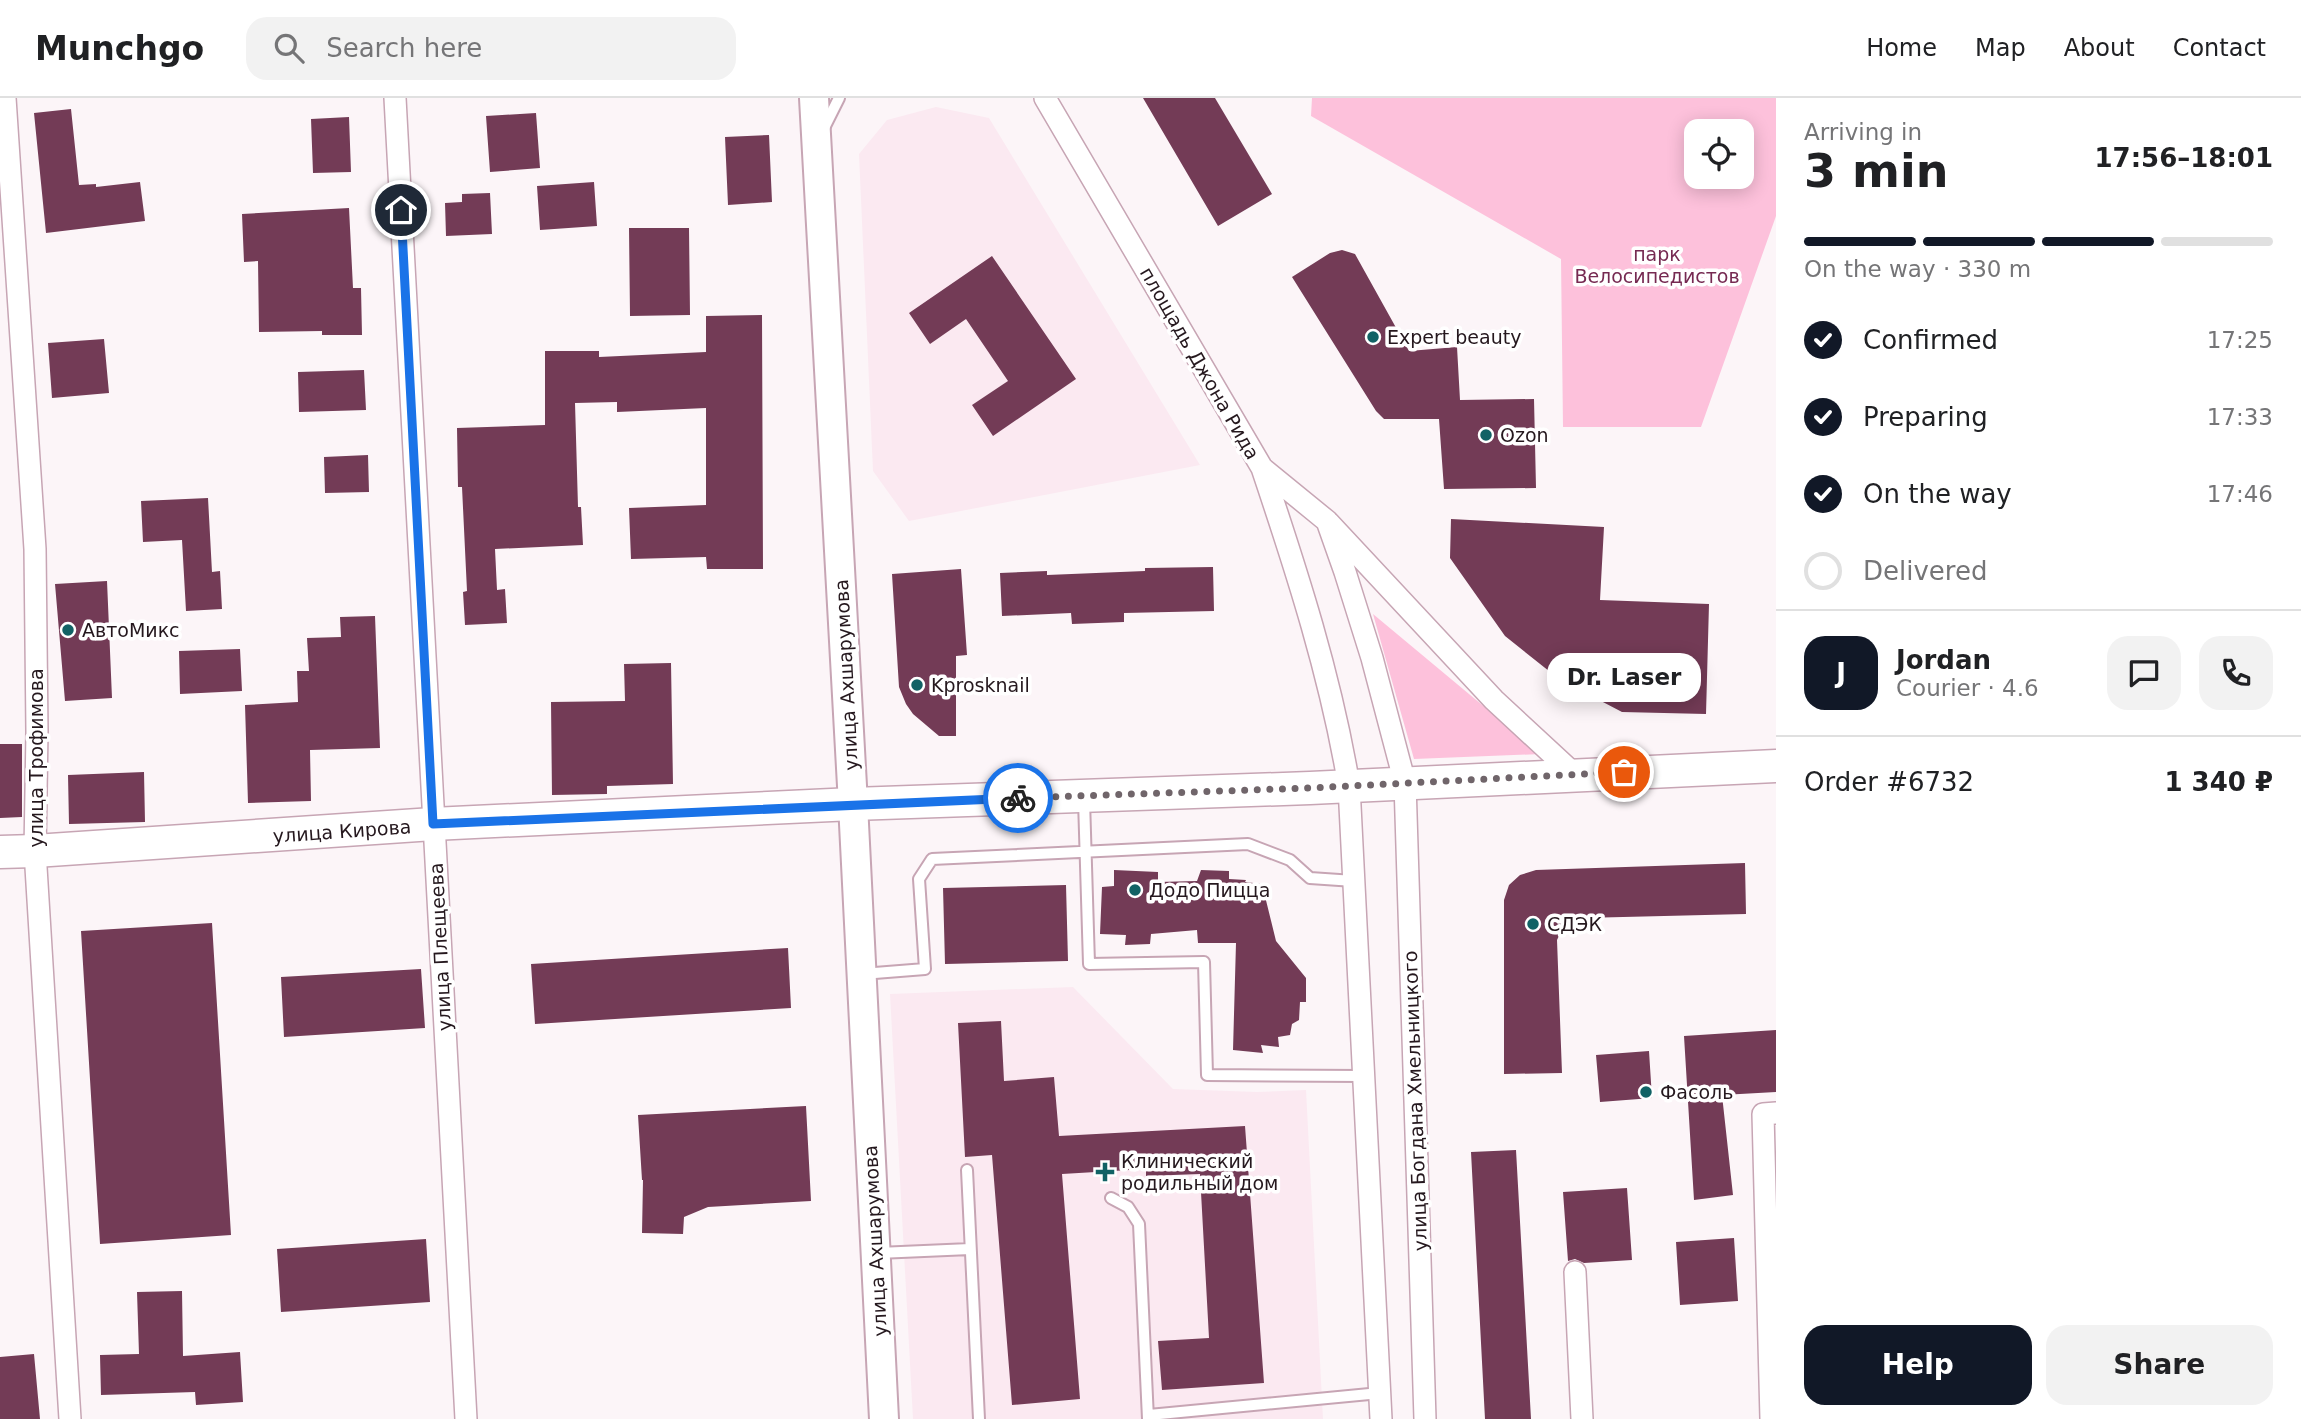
<!DOCTYPE html>
<html lang="en">
<head>
<meta charset="utf-8">
<style>
  body { margin:0; font-family:"DejaVu Sans",sans-serif; background:#f2f2f2; color:#202124; height:100vh; display:flex; flex-direction:column; font-size:26px; white-space:nowrap }
  * { box-sizing:border-box; margin:0 }
  p { font-size:23px; color:#757577 }
  .icon { flex:none; width:38px; height:38px; fill:none; stroke:currentColor; stroke-width:2; stroke-linecap:round; stroke-linejoin:round }
  .map { position:relative; flex:1; overflow:hidden }
  .sheet { display:flex; flex-direction:column; background:#fff; width:525px }
  .sheet>* { flex:none }
  .buttons { position:absolute; left:1684px; top:21px; display:grid; gap:14px }
  .buttons a { display:grid; place-items:center; width:70px; height:70px; border-radius:14px; background:#fff; box-shadow:0 4px 18px #0003; font-size:35px }
  .pin { position:absolute; display:grid; place-items:center; width:60px; height:60px; color:#fff; margin:-30px; border:4px solid #fff; border-radius:50%; box-shadow:0 2px 7px #0007 }
  .courier { position:absolute; display:grid; place-items:center; width:70px; height:70px; margin:-35px; border:5px solid #1a73e8; border-radius:50%; background:#fff; color:#222; box-shadow:0 2px 9px #0007 }
  .bubble { position:absolute; height:49px; border-radius:21px; background:#fff; box-shadow:0 4px 18px #0003; font-size:23px; font-weight:700; line-height:49px; text-align:center }
  .summary em { font-style:normal; font-weight:700 }
  .summary div { display:flex; flex-direction:column-reverse }
  .summary { display:flex; align-items:center; justify-content:space-between; height:119px; padding:0 28px }
  h1 { font-size:46px; font-weight:700; line-height:52px }
  .bar { display:grid; grid-template-columns:repeat(4,1fr); gap:10px 7px; align-content:center; height:84px; padding:0 28px }
  .bar i { height:9px; border-radius:5px; background:#e0e0e0 }
  .bar .on { background:#111827 }
  .bar p { grid-column:span 4 }
  .line { display:flex; align-items:center; gap:18px; padding:0 28px; border-top:2px solid #e0e0e0 }
  .line div { flex:1 }
  .round { display:grid; place-items:center; flex:none; width:74px; height:74px; border-radius:21px; background:#f2f2f2 }
  ol { padding:0 28px; list-style:none }
  li { display:flex; align-items:center; gap:21px; height:77px }
  li p { margin-inline-start:auto }
  li .icon { padding:7px; border-radius:50%; background:#111827; color:#fff; stroke-width:4 }
  li:last-child { color:#757577 }
  li i { width:38px; height:38px; border:4px solid #e0e0e0; border-radius:50% }
  .action { display:flex; gap:14px; margin-top:auto; padding:14px 28px }
  .action a { flex:1; height:80px; border-radius:21px; background:#111827; color:#fff; font-size:28px; font-weight:700; line-height:80px; text-align:center }
  .action a+a { background:#f2f2f2; color:#202124 }
  header { display:flex; align-items:center; gap:42px; box-sizing:border-box; height:98px; padding:0 35px; background:#fff; border-bottom:2px solid #e0e0e0 }
  header strong { font-size:33px }
  nav { display:flex; gap:38px; margin-inline-start:auto; font-size:24px }
  .search { width:490px; height:63px; background:#f2f2f2; display:flex; align-items:center; gap:18px; box-sizing:border-box; padding:0 24px; border-radius:21px; color:#757577; font-size:26px }
  main { display:flex; flex:1; min-height:0 }
  .map>svg:first-child { display:block }
  .built { fill:#fbe9f1 }
  .green { fill:#fdc1db; fill-rule:evenodd }
  .building { fill:#733b56 }
  .lines { fill:none; stroke-linecap:round; stroke-linejoin:round }
  .service-casing { stroke:#c7a5b4; stroke-width:14 }
  .minor-casing { stroke:#c7a5b4; stroke-width:24 }
  .tertiary-casing { stroke:#c7a5b4; stroke-width:32 }
  .secondary-casing { stroke:#c7a5b4; stroke-width:35 }
  .service { stroke:#fff; stroke-width:10 }
  .minor { stroke:#fff; stroke-width:21 }
  .tertiary { stroke:#fff; stroke-width:28 }
  .secondary { stroke:#fff; stroke-width:32 }
  .done { stroke:#70656a; stroke-width:7; stroke-dasharray:0 12.6 }
  .route { stroke:#1a73e8; stroke-width:9 }
  .poi-dot { fill:#116265; stroke:#fff; stroke-width:2.5 }
  .labels { text-anchor:middle; dominant-baseline:central; stroke-width:7; stroke-linejoin:round; paint-order:stroke }
  .park-label { font-size:19px; fill:#762a52; stroke:#fff }
  .poi-label { font-size:19px; fill:#25181e; stroke:#fff; text-anchor:start }
  .street-label { font-size:19px; fill:#25181e; stroke:#fff }
</style>
</head>
<body>
<header>
<strong>Munchgo</strong>
<div class="search"><svg class="icon" aria-label="search" viewBox="0 0 24 24"><circle cx="10" cy="10" r="6"/><path d="M15 15l6 6"/></svg>Search here</div>
<nav><a>Home</a><a>Map</a><a>About</a><a>Contact</a></nav>
</header>
<main>
<div class="map">
<svg width="1776" height="1321" viewBox="0 0 1776 1321">
  <rect width="100%" height="100%" fill="#fcf5f8"/>
  <path class="built" d="M 936,9 L 989,20 L 1200,367 L 909,423 L 873,373 L 859,56 L 887,22 Z
    M 1073,889 L 1173,991 L 1257,994 L 1306,992 L 1323,1321 L 913,1321 L 890,896 Z"/>
  <path class="green" d="M 1312,0 L 1776,0 L 1776,118 L 1701,329 L 1563,329 L 1561,161 L 1311,18 ZM 1741,33 L 1741,79 L 1696,79 L 1696,33 Z
    M 1373,516 L 1541,656 L 1414,661 Z"/>
  <path class="building" d="M 1143,0 L 1215,0 L 1272,96 L 1218,128 Z
    M 71,11 L 79,87 L 96,86 L 96,89 L 140,84 L 145,123 L 46,135 L 34,15 Z
    M 536,15 L 540,70 L 490,74 L 486,18 Z
    M 349,19 L 351,74 L 313,75 L 311,21 Z
    M 769,37 L 772,104 L 728,107 L 725,39 Z
    M 594,84 L 597,128 L 540,132 L 537,88 Z
    M 490,95 L 492,136 L 446,138 L 445,105 L 462,104 L 462,96 Z
    M 349,110 L 353,190 L 361,190 L 362,237 L 322,237 L 322,233 L 259,234 L 258,163 L 244,164 L 242,116 Z
    M 629,130 L 689,130 L 690,217 L 630,218 Z
    M 1342,152 L 1355,156 L 1409,253 L 1457,249 L 1460,302 L 1534,301 L 1536,390 L 1444,391 L 1439,321 L 1384,321 L 1376,313 L 1292,179 L 1330,155 Z
    M 992,158 L 1076,281 L 993,338 L 972,307 L 1008,283 L 966,221 L 930,246 L 909,215 Z
    M 762,217 L 763,471 L 707,471 L 706,459 L 631,461 L 629,410 L 706,407 L 706,310 L 617,314 L 617,304 L 575,305 L 578,409 L 581,409 L 583,447 L 495,451 L 497,492 L 505,491 L 507,525 L 465,527 L 463,494 L 467,493 L 462,389 L 458,389 L 457,330 L 545,327 L 545,253 L 599,253 L 599,259 L 706,254 L 706,218 Z
    M 104,241 L 109,295 L 52,300 L 48,245 Z
    M 364,272 L 366,312 L 299,314 L 298,274 Z
    M 368,357 L 369,394 L 325,395 L 324,359 Z
    M 208,400 L 212,474 L 220,473 L 222,511 L 186,513 L 182,442 L 143,444 L 141,403 Z
    M 1451,421 L 1604,429 L 1600,502 L 1709,506 L 1706,616 L 1622,614 L 1559,581 L 1505,538 L 1450,460 Z
    M 1213,469 L 1214,513 L 1124,515 L 1124,524 L 1072,526 L 1071,515 L 1002,518 L 1000,475 L 1047,473 L 1047,477 L 1145,473 L 1145,470 Z
    M 961,471 L 967,557 L 956,558 L 956,638 L 939,638 L 913,616 L 906,606 L 899,589 L 892,476 Z
    M 107,483 L 112,600 L 65,603 L 55,486 Z
    M 375,518 L 380,650 L 310,652 L 311,703 L 248,705 L 245,607 L 298,604 L 297,573 L 309,573 L 307,540 L 341,539 L 340,519 Z
    M 240,551 L 242,593 L 180,596 L 179,553 Z
    M 671,565 L 673,686 L 607,688 L 607,696 L 552,697 L 551,604 L 625,603 L 624,566 Z
    M 0,646 L 22,646 L 22,719 L 0,720 Z
    M 144,674 L 145,724 L 69,726 L 68,677 Z
    M 1745,765 L 1746,816 L 1582,820 L 1564,827 L 1557,842 L 1562,975 L 1504,976 L 1504,802 L 1509,787 L 1520,777 L 1536,772 Z
    M 1114,772 L 1158,774 L 1158,784 L 1197,783 L 1201,772 L 1229,773 L 1229,781 L 1246,782 L 1245,784 L 1262,786 L 1276,843 L 1306,880 L 1306,904 L 1300,904 L 1299,922 L 1292,926 L 1290,937 L 1278,939 L 1279,949 L 1261,947 L 1263,955 L 1233,952 L 1236,845 L 1198,845 L 1197,832 L 1151,836 L 1150,846 L 1125,847 L 1126,837 L 1100,836 L 1102,789 L 1114,788 Z
    M 1066,787 L 1068,863 L 945,866 L 943,790 Z
    M 212,825 L 231,1137 L 100,1146 L 81,833 Z
    M 788,850 L 791,910 L 535,926 L 531,866 Z
    M 421,871 L 425,930 L 284,939 L 281,879 Z
    M 1001,923 L 1004,983 L 1054,979 L 1059,1038 L 1245,1028 L 1264,1285 L 1162,1292 L 1158,1243 L 1209,1240 L 1200,1076 L 1146,1078 L 1146,1071 L 1062,1076 L 1080,1301 L 1012,1307 L 992,1057 L 965,1059 L 958,925 Z
    M 1776,932 L 1776,994 L 1722,997 L 1733,1097 L 1694,1102 L 1684,938 Z
    M 1649,953 L 1652,1000 L 1600,1004 L 1596,957 Z
    M 806,1008 L 811,1103 L 708,1109 L 684,1119 L 683,1136 L 642,1135 L 643,1082 L 642,1082 L 638,1017 Z
    M 1516,1052 L 1531,1321 L 1485,1321 L 1471,1054 Z
    M 1627,1090 L 1632,1162 L 1584,1165 L 1575,1161 L 1568,1163 L 1563,1094 Z
    M 1734,1140 L 1738,1203 L 1680,1207 L 1676,1144 Z
    M 426,1141 L 430,1204 L 281,1214 L 277,1151 Z
    M 182,1193 L 183,1258 L 240,1254 L 243,1304 L 196,1307 L 195,1294 L 101,1297 L 100,1257 L 139,1256 L 137,1194 Z
    M 34,1256 L 40,1321 L 0,1321 L 0,1259 Z"/>
  <g class="lines">
    <defs>
      <path id="service" d="M 823,32 L 839,0
        M 1084,702 L 1089,866 L 1204,864 L 1207,977 L 1364,978
        M 862,876 L 925,871 L 919,781 L 932,761 L 1248,746 L 1290,762 L 1310,780 L 1354,783
        M 967,1072 L 979,1321
        M 1111,1100 L 1128,1109 L 1139,1126 L 1148,1321
        M 878,1155 L 970,1151
        M 1149,1317 L 1380,1295"/>
      <path id="minor" d="M 5,0 L 35,451 L 37,634 L 35,753 L 70,1321
        M 395,0 L 466,1321
        M 1045,0 L 1262,370 L 1327,423 L 1494,602 L 1574,676
        M 1262,370 C 1297,474 1331,579 1349,688 L 1381,1321
        M 1327,423 L 1345,474 L 1372,560 L 1405,685 L 1425,1321
        M 1575,1174 L 1582,1321
        M 1771,1321 L 1763,1016 L 1776,1015"/>
      <path id="tertiary" d="M 814,0 L 853,706 L 884,1321"/>
      <path id="secondary" d="M 0,754 L 35,753 L 433,726 L 853,706 L 1310,690 L 1776,668"/>
    </defs>
    <use href="#service" class="service-casing"/>
    <use href="#minor" class="minor-casing"/>
    <use href="#tertiary" class="tertiary-casing"/>
    <use href="#secondary" class="secondary-casing"/>
    <use href="#service" class="service"/>
    <use href="#minor" class="minor"/>
    <use href="#tertiary" class="tertiary"/>
    <use href="#secondary" class="secondary"/>
  </g>
  <g class="lines">
    <path class="done" d="M 1018,700 L 1310,690 L 1624,674"/>
    <path class="route" d="M 401,112 L 433,726 L 1018,700"/>
  </g>
  <g class="poi-dot">
    <circle cx="1373" cy="239" r="7"/>
    <circle cx="1486" cy="337" r="7"/>
    <circle cx="68" cy="532" r="7"/>
    <circle cx="917" cy="587" r="7"/>
    <circle cx="1135" cy="792" r="7"/>
    <circle cx="1533" cy="826" r="7"/>
    <circle cx="1646" cy="994" r="7"/>
    <path d="M1101.5 1063.5h7v7h7v7h-7v7h-7v-7h-7v-7h7z"/>
  </g>
  <g class="labels">
    <g class="park-label">
      <text x="1657" y="156">парк<tspan x="1657" dy="22">Велосипедистов</tspan></text>
    </g>
    <g class="poi-label">
      <text x="1387" y="239">Expert beauty</text>
      <text x="1500" y="337">Ozon</text>
      <text x="82" y="532">АвтоМикс</text>
      <text x="931" y="587">Kprosknail</text>
      <text x="1149" y="792">Додо Пицца</text>
      <text x="1547" y="826">СДЭК</text>
      <text x="1660" y="994">Фасоль</text>
      <text x="1121" y="1063">Клинический<tspan x="1121" dy="22">родильный дом</tspan></text>
    </g>
    <g class="street-label">
      <text transform="translate(1200 265) rotate(60)">площадь Джона Рида</text>
      <text transform="translate(846 577) rotate(-93)">улица Ахшарумова</text>
      <text transform="translate(36 660) rotate(-90)">улица Трофимова</text>
      <text transform="translate(342 733) rotate(-4)">улица Кирова</text>
      <text transform="translate(440 849) rotate(-93)">улица Плещеева</text>
      <text transform="translate(1415 1003) rotate(-92)">улица Богдана Хмельницкого</text>
      <text transform="translate(875 1143) rotate(-93)">улица Ахшарумова</text>
    </g>
  </g>
</svg>
<div class="buttons">
<a><svg class="icon" aria-label="locate" viewBox="0 0 24 24"><circle cx="12" cy="12" r="6"/><path d="M12 2v4M12 18v4M2 12h4M18 12h4"/></svg></a>
</div>
<div class="pin" style="left:1624px;top:674px;background:#ea580c"><svg class="icon" aria-label="bag" viewBox="0 0 24 24"><path d="M5 8h14l-1 12H6zM9 8a3 3 0 0 1 6 0"/></svg></div>
<div class="pin" style="left:401px;top:112px;background:#1f2937"><svg class="icon" aria-label="home" viewBox="0 0 24 24"><path d="M3 11l9-7 9 7M6 9v11h12V9"/></svg></div>
<div class="courier" style="left:1018px;top:700px"><svg class="icon" aria-label="bike" viewBox="0 0 24 24"><circle cx="6" cy="16" r="4"/><circle cx="18" cy="16" r="4"/><path d="M6 16l4-8h5l3 8M10 8l3 8H6M13 5h3"/></svg></div>
<div class="bubble" style="left:1547px;top:555px;width:154px">Dr. Laser</div>
</div>
<section class="sheet">
<div class="summary"><div><h1>3 min</h1><p>Arriving in</p></div><em>17:56–18:01</em></div>
<div class="bar"><i class="on"></i><i class="on"></i><i class="on"></i><i></i><p>On the way · 330 m</p></div>
<ol>
<li><svg class="icon" aria-label="check" viewBox="0 0 24 24"><path d="M5 12l5 5 9-10"/></svg>Confirmed<p>17:25</p></li>
<li><svg class="icon" aria-label="check" viewBox="0 0 24 24"><path d="M5 12l5 5 9-10"/></svg>Preparing<p>17:33</p></li>
<li><svg class="icon" aria-label="check" viewBox="0 0 24 24"><path d="M5 12l5 5 9-10"/></svg>On the way<p>17:46</p></li>
<li><i></i>Delivered</li>
</ol>
<div class="line" style="height:126px"><b class="round" style="background:#111827;color:#fff">J</b><div><b>Jordan</b><p>Courier · 4.6</p></div><a class="round"><svg class="icon" aria-label="chat" viewBox="0 0 24 24"><path d="M4 5h16v11H9l-5 4z"/></svg></a><a class="round"><svg class="icon" aria-label="phone" viewBox="0 0 24 24"><path d="M5 4h4l2 5-3 2q2 4 5 5l2-3 5 2v4C11 20 4 13 5 4z"/></svg></a></div>
<div class="line" style="height:91px"><div>Order #6732</div><b>1 340 ₽</b></div>
<div class="action"><a>Help</a><a>Share</a></div>
</section>
</main>
</body>
</html>
